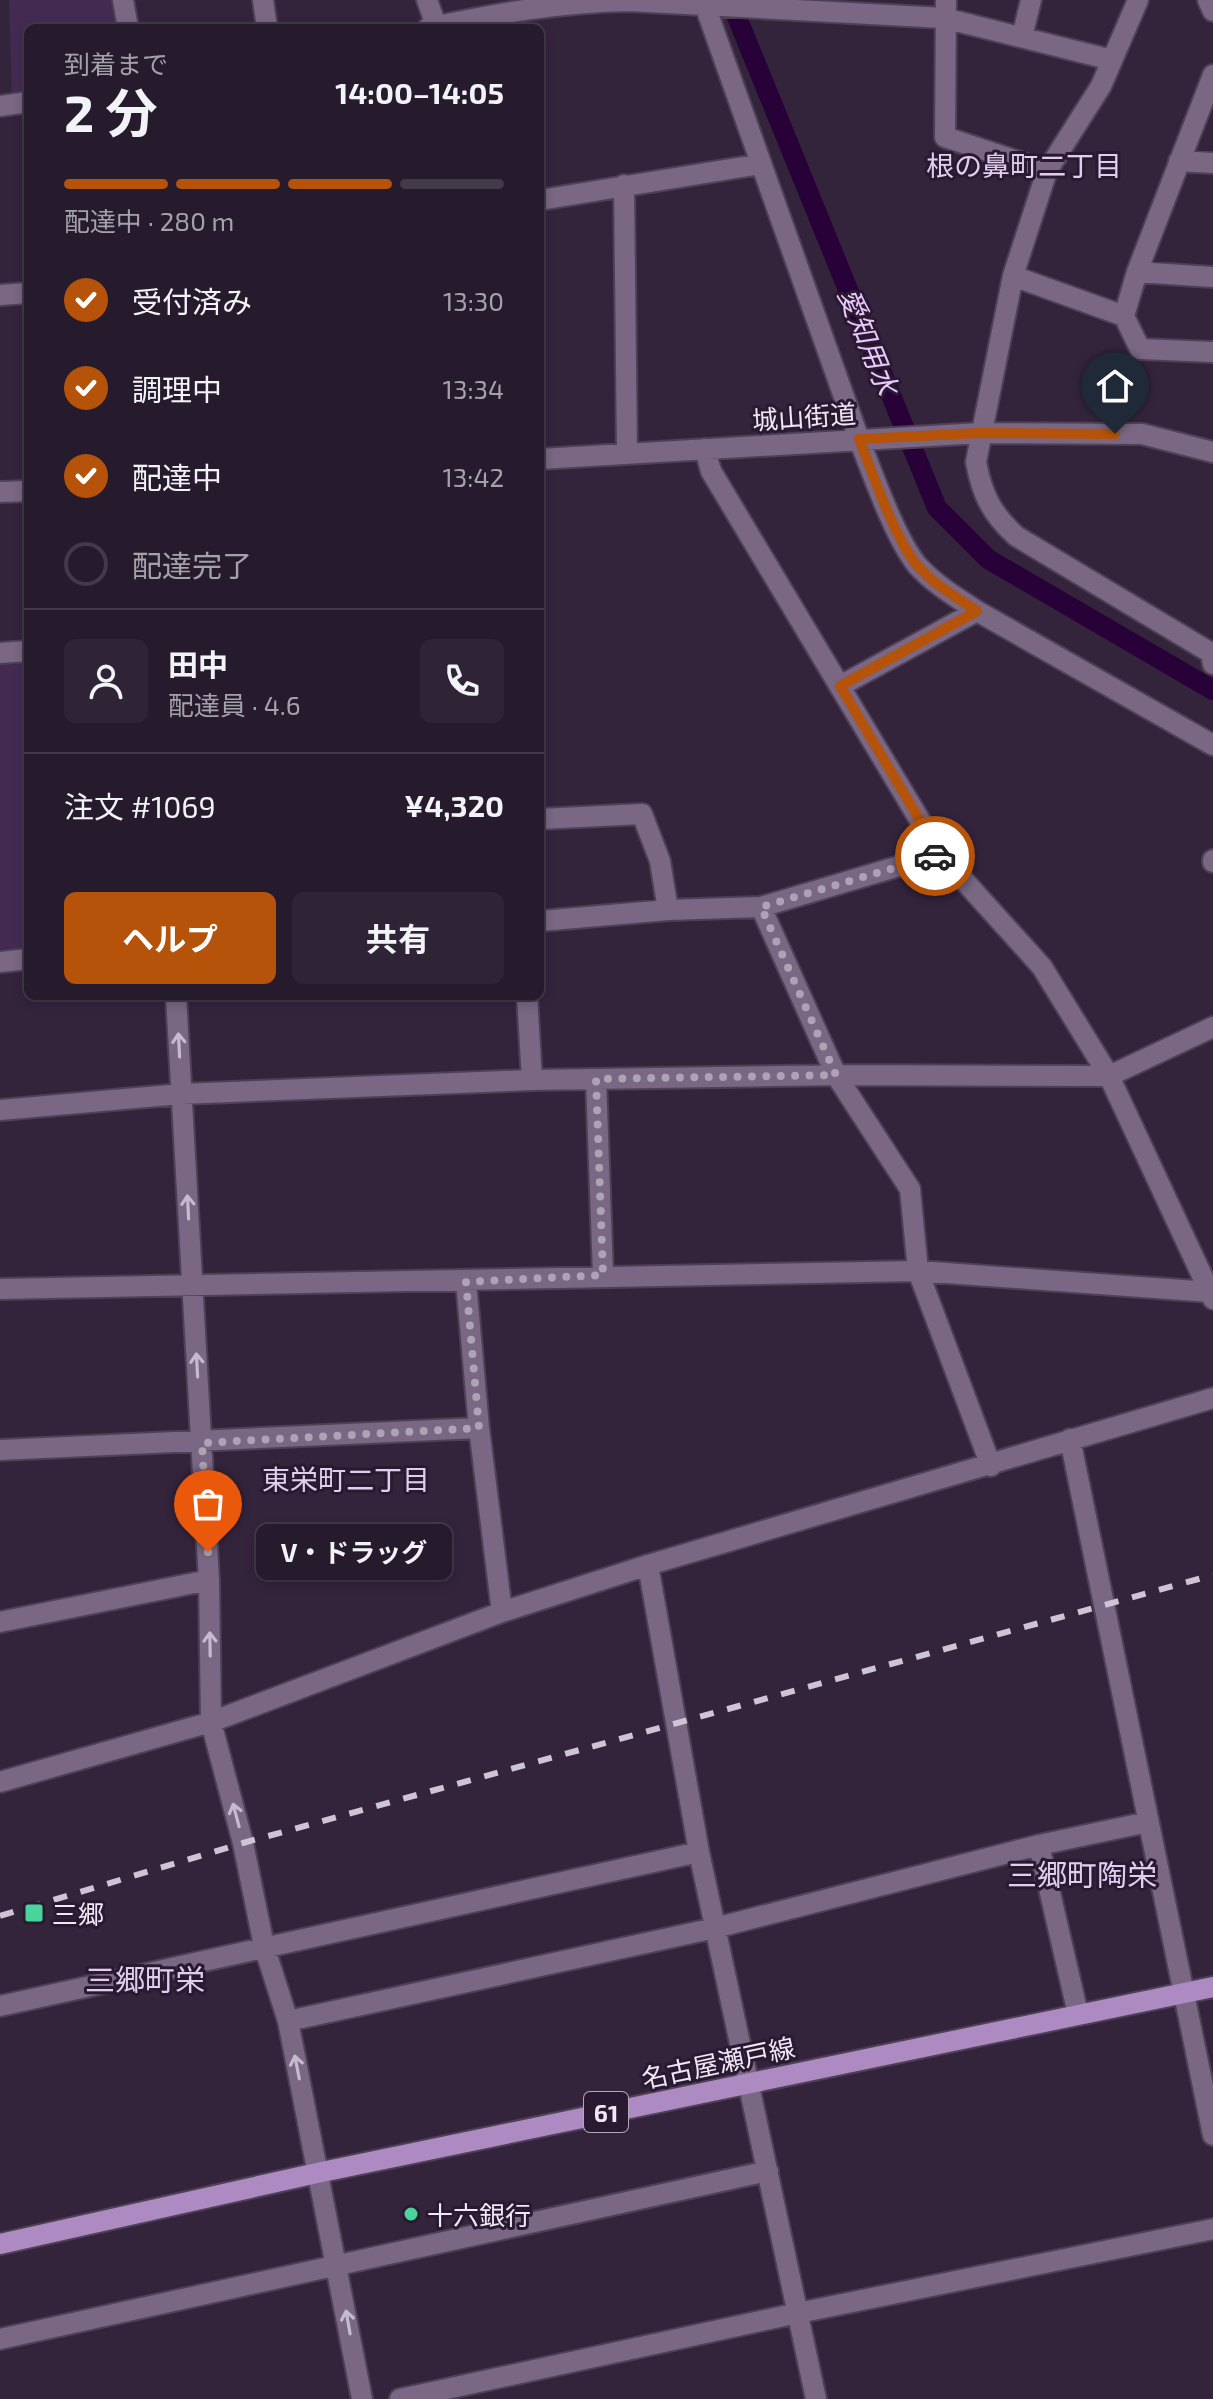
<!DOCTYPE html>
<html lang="ja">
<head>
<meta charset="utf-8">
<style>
  body { margin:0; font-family:"Exo 2","Noto Sans JP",sans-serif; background:#2e2435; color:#f1f3f6; height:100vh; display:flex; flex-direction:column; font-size:30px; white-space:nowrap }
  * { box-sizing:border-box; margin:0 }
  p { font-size:26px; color:#a4a1aa }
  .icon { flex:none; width:44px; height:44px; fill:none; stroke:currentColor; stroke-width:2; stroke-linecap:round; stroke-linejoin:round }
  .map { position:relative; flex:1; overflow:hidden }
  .drawer { position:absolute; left:24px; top:24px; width:520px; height:976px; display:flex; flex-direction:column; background:#261b2d; border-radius:12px; box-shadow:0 4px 12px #0003,0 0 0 2px #423949 }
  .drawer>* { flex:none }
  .pin { position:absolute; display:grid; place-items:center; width:68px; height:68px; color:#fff; margin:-82px -34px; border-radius:50% 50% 50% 0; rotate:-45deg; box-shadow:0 0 8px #0007 }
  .pin .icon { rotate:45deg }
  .courier { position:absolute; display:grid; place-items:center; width:80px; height:80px; margin:-40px; border:6px solid #b45309; border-radius:50%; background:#fff; color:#222; box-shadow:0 2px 10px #0007 }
  .bubble { position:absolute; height:56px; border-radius:12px; background:#261b2d; box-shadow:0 4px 12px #0003,0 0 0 2px #423949; font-size:26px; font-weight:700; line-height:56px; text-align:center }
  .headline em { font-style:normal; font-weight:700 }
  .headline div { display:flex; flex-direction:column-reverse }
  .headline { display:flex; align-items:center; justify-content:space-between; height:136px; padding:0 40px }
  h1 { font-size:52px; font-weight:700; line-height:60px }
  .bar { display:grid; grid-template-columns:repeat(4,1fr); gap:12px 8px; align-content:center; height:96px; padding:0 40px }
  .bar i { height:10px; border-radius:6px; background:#423949 }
  .bar .active { background:#b45309 }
  .bar p { grid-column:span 4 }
  .line { display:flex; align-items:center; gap:20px; padding:0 40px; border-top:2px solid #423949 }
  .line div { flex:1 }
  .round { display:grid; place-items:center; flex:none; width:84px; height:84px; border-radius:12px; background:#2e2435 }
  ol { padding:0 40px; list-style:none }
  li { display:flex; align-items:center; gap:24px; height:88px }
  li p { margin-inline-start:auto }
  li .icon { padding:8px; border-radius:50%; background:#b45309; color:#fff; stroke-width:4 }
  li:last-child { color:#a4a1aa }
  li i { width:44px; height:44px; border:4px solid #423949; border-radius:50% }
  .cta { display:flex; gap:16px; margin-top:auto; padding:16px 40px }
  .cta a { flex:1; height:92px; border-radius:12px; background:#b45309; color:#fff; font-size:32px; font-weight:700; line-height:92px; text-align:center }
  .cta a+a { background:#2e2435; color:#f1f3f6 }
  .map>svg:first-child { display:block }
  .green { fill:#432a51 }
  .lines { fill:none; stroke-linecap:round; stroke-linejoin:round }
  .canal { stroke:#270138; stroke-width:20 }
  .minor-casing { stroke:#4e4056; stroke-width:24 }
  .major-casing { stroke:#4e4056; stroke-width:24 }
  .minor { stroke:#796783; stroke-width:20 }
  .major { stroke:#ad8ac1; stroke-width:20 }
  .rail { stroke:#cfc4d5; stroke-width:6; stroke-dasharray:14 14; stroke-linecap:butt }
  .oneway { stroke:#c6bace }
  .done { stroke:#aea2b5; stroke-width:8; stroke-dasharray:0 14.4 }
  .route { stroke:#b45309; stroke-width:10 }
  .poi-dot { fill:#49d49d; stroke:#291a32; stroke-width:3 }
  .labels { text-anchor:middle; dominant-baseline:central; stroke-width:6; stroke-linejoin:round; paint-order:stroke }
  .shield { fill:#291a32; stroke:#b4a9bb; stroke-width:2 }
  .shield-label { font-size:24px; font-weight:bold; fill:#f0e6f6 }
  .street-label { font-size:26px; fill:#f0e6f6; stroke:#291a32 }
  .poi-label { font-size:26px; fill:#f0e6f6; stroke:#291a32; text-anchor:start }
  .neighbourhood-label { font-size:28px; fill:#e1cded; stroke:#291a32 }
  .water-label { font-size:28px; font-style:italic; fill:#e8c7fb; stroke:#291a32 }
  .quarter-label { font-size:30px; fill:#e1cded; stroke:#291a32 }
</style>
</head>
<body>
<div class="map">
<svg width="1213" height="2399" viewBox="0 0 1213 2399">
  <rect width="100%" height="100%" fill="#33243c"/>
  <path class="green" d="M 9,0 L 113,0 L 116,28 L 28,28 L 28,90 L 12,93 Z
    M 28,662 L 28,948 L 0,950 L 0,664 Z"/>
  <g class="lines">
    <path class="canal" d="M 730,0 L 937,508 L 988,559 L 1213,690"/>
    <defs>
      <path id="minor" d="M 123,0 L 128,28
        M 263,0 L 267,28
        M 427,0 L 437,28
        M 703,0 L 859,439 C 872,472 895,538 917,565 C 934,584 956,597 977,611 L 1213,745
        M 946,0 L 945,137 L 1047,171
        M 1138,0 L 1101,86 L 1047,171 L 1013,276 L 976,462 C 982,495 992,514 1016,536 L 1211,653 L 1213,664
        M 1208,0 L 1213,11
        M 428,28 C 494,14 560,2 629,1 L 944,18 L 1112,60
        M 1022,37 L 1031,0
        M 1213,75 L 1137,272 L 1124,316 L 1140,349 L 1213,352
        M 0,106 L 28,102
        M 1179,161 L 1213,163
        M 624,185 L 627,454
        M 540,200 L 761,164
        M 1137,272 L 1213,277
        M 1013,276 L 1124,316
        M 0,295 L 28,293
        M 705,449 L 711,471 L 940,854 L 1042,967 L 1109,1076 L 1213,1299
        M 540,459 L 980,433 L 1142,434 L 1213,452
        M 0,492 L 28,491
        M 0,653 L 28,651
        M 840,686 L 977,611
        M 540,819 L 642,814 L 660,861 L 668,910
        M 1213,860 L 1213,862
        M 761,907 L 836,1075 L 910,1189 L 918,1271 L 991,1466
        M 540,921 L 668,910 L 761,907 L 940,854
        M 0,962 L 28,959
        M 176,996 L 209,1580 L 211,1722 L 243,1843 L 264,1946 L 288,2021 L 362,2399
        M 527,996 L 532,1080
        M 596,1079 L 603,1275
        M 0,1110 L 181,1094 L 532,1080 L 836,1075 L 1109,1076 L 1213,1027
        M 466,1282 L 479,1428 L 502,1612
        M 0,1289 L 918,1271 L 1210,1292
        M 1070,1439 L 1213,2135
        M 0,1450 L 479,1428
        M 648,1565 L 699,1852 L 816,2399
        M 0,1622 L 209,1580
        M 0,1782 L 211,1722 L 502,1612 L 648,1565 L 1213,1398
        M 1039,1845 L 1078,2014
        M 0,2006 L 699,1852
        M 288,2021 L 715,1928 L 1039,1845 L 1148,1822
        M 0,2339 L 768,2171
        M 400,2399 L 798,2313 L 1213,2229"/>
      <path id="major" d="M 0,2244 L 317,2173 L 1213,1987"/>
    </defs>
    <use href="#minor" class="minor-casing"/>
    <use href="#major" class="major-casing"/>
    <use href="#minor" class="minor"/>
    <use href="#major" class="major"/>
    <path class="rail" d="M 0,1916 L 243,1843 L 1213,1575"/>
  </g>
  <defs><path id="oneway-shaft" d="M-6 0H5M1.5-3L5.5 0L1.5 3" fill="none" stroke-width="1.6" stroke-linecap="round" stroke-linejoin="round" transform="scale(2)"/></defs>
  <g class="oneway">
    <use href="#oneway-shaft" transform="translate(179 1045) rotate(-93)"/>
    <use href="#oneway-shaft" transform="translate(188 1207) rotate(-93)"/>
    <use href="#oneway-shaft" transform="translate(197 1365) rotate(-93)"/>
    <use href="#oneway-shaft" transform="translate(210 1644) rotate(-91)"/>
    <use href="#oneway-shaft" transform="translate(236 1815) rotate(-105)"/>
    <use href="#oneway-shaft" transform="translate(297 2067) rotate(-101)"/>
    <use href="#oneway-shaft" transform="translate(348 2322) rotate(-100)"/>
  </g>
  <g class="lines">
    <path class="done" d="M 208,1552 L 202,1443 L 479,1428 L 466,1282 L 603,1275 L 596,1079 L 836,1075 L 761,907 L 935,856"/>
    <path class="route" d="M 935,856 L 940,854 L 840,686 L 977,611 C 956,597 933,584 917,565 C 894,537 873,474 859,439 L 980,433 L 1115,434"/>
  </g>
  <g class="poi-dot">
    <rect x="24" y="1903" width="20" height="20" rx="4"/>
    <circle cx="411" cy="2214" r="8"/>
  </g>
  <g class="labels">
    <rect class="shield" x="584" y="2092" width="44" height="40" rx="6"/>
    <g class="shield-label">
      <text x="606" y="2112">61</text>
    </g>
    <g class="street-label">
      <text transform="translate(804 416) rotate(-4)">城山街道</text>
      <text transform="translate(718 2062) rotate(-12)">名古屋瀬戸線</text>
    </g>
    <g class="poi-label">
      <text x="52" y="1913">三郷</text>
      <text x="427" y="2214">十六銀行</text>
    </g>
    <g class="neighbourhood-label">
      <text x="1024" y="165">根の鼻町二丁目</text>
      <text x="346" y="1479">東栄町二丁目</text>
    </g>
    <g class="water-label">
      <text transform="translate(869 341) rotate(68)">愛知用水</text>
    </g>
    <g class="quarter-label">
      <text x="1082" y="1874">三郷町陶栄</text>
      <text x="145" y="1979">三郷町栄</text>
    </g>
  </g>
</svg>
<div class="pin" style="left:208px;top:1552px;background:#ea580c"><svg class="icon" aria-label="bag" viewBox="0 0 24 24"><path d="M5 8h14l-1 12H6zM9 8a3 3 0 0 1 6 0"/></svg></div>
<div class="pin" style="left:1115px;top:434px;background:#1f2937"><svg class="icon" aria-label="home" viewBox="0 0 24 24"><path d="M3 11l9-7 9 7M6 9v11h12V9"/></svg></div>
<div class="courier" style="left:935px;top:856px"><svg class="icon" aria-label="car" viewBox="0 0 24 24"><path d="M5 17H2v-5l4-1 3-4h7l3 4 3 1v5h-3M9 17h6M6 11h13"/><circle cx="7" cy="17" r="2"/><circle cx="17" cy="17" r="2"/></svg></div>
<div class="bubble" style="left:256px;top:1524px;width:196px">V・ドラッグ</div>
<section class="drawer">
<div class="headline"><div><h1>2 分</h1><p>到着まで</p></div><em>14:00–14:05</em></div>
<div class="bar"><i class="active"></i><i class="active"></i><i class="active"></i><i></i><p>配達中 · 280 m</p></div>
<ol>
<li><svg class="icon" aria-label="check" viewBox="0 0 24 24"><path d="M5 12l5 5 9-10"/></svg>受付済み<p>13:30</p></li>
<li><svg class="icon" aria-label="check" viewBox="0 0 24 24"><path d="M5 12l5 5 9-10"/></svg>調理中<p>13:34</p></li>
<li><svg class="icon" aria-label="check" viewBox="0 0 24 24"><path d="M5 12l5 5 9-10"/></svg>配達中<p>13:42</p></li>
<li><i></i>配達完了</li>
</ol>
<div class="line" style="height:144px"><a class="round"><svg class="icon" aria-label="person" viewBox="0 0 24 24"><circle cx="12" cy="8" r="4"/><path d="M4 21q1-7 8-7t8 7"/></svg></a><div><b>田中</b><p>配達員 · 4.6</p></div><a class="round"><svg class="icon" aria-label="phone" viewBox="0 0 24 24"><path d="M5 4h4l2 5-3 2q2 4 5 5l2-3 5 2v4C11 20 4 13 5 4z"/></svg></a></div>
<div class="line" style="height:104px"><div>注文 #1069</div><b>¥4,320</b></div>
<div class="cta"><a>ヘルプ</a><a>共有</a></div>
</section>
</div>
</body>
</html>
